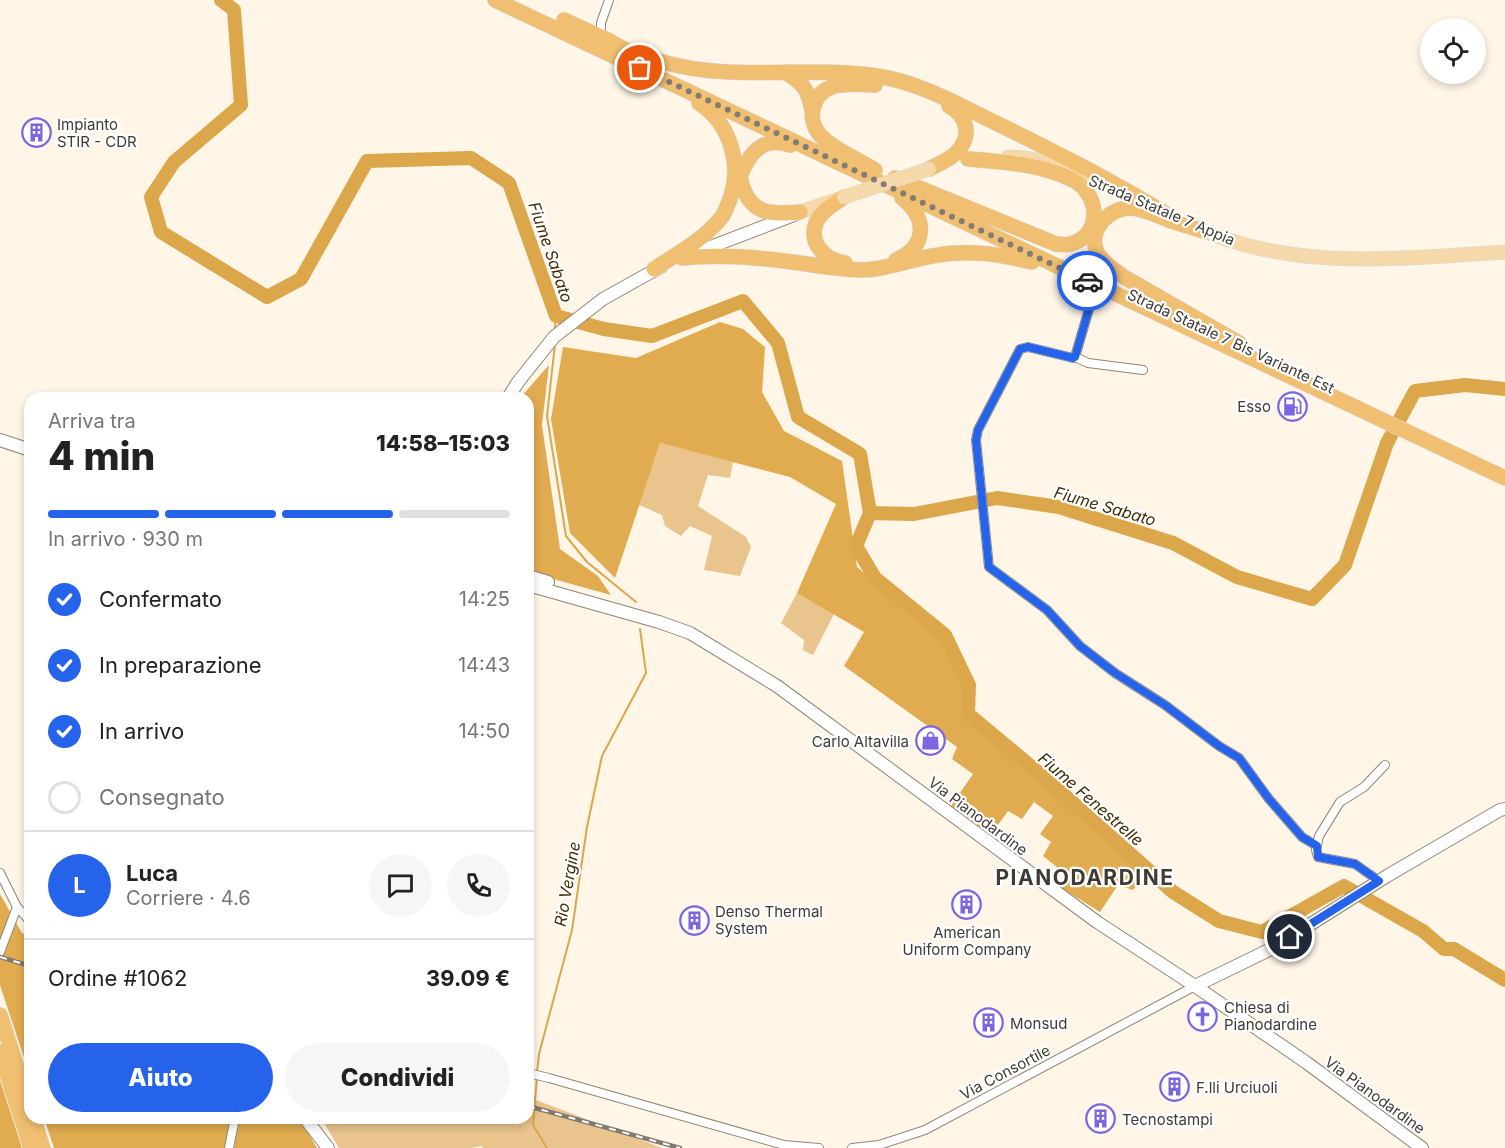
<!DOCTYPE html>
<html lang="it">
<head>
<meta charset="utf-8">
<style>
  body { margin:0; font-family:Inter,sans-serif; background:#f6f6f6; color:#222; height:100vh; display:flex; flex-direction:column; font-size:22px; white-space:nowrap }
  * { box-sizing:border-box; margin:0 }
  p { font-size:20px; color:#767676 }
  .icon { flex:none; width:33px; height:33px; fill:none; stroke:currentColor; stroke-width:2; stroke-linecap:round; stroke-linejoin:round }
  .map { position:relative; flex:1; overflow:hidden }
  .side { position:absolute; left:24px; top:392px; width:510px; height:732px; display:flex; flex-direction:column; background:#fff; border-radius:18px; box-shadow:0 3px 9px #0003 }
  .side>* { flex:none }
  .fabs { position:absolute; left:1420px; top:18px; display:grid; gap:12px }
  .fabs a { display:grid; place-items:center; width:66px; height:66px; border-radius:50%; background:#fff; box-shadow:0 3px 9px #0003; font-size:30px }
  .pin { position:absolute; display:grid; place-items:center; width:51px; height:51px; color:#fff; margin:-26px; border:3px solid #fff; border-radius:50%; box-shadow:0 2px 6px #0007 }
  .courier { position:absolute; display:grid; place-items:center; width:60px; height:60px; margin:-30px; border:4px solid #2563eb; border-radius:50%; background:#fff; color:#222; box-shadow:0 2px 8px #0007 }
  .summary em { font-style:normal; font-weight:800 }
  .summary div { display:flex; flex-direction:column-reverse }
  .summary { display:flex; align-items:center; justify-content:space-between; height:102px; padding:0 24px }
  h1 { font-size:39px; font-weight:800; line-height:45px }
  .bar { display:grid; grid-template-columns:repeat(4,1fr); gap:9px 6px; align-content:center; height:72px; padding:0 24px }
  .bar i { height:8px; border-radius:4px; background:#e0e0e0 }
  .bar .selected { background:#2563eb }
  .bar p { grid-column:span 4 }
  .line { display:flex; align-items:center; gap:15px; padding:0 24px; border-top:2px solid #e0e0e0 }
  .line div { flex:1 }
  .round { display:grid; place-items:center; flex:none; width:63px; height:63px; border-radius:32px; background:#f6f6f6 }
  ol { padding:0 24px; list-style:none }
  li { display:flex; align-items:center; gap:18px; height:66px }
  li p { margin-inline-start:auto }
  li .icon { padding:6px; border-radius:50%; background:#2563eb; color:#fff; stroke-width:4 }
  li:last-child { color:#767676 }
  li i { width:33px; height:33px; border:3px solid #e0e0e0; border-radius:50% }
  .action { display:flex; gap:12px; margin-top:auto; padding:12px 24px }
  .action a { flex:1; height:69px; border-radius:36px; background:#2563eb; color:#fff; font-size:24px; font-weight:800; line-height:69px; text-align:center }
  .action a+a { background:#f6f6f6; color:#222 }
  .map>svg:first-child { display:block }
  .green { fill:#e9c48c }
  .forest { fill:#e1ab4f }
  .lines { fill:none; stroke-linecap:round; stroke-linejoin:round }
  .stream { stroke:#dca64a; stroke-width:2 }
  .river { stroke:#dca64a; stroke-width:14 }
  .street-casing { stroke:#918676; stroke-width:10 }
  .secondary-casing { stroke:#918676; stroke-width:14 }
  .primary-casing { stroke:#d9d8d6; stroke-width:15 }
  .highway-casing { stroke:#d9d8d6; stroke-width:16 }
  .street { stroke:#fff; stroke-width:8 }
  .secondary { stroke:#fff; stroke-width:12 }
  .primary { stroke:#f6d9aa; stroke-width:14 }
  .highway { stroke:#f0bf71; stroke-width:15 }
  .rail-casing { stroke:#807970; stroke-width:4.5 }
  .rail { stroke:#fff; stroke-width:2; stroke-dasharray:7; stroke-linecap:butt }
  .primary-bridge-casing { stroke:#d9d8d6; stroke-width:15; stroke-linecap:butt }
  .primary-bridge { stroke:#f6d9aa; stroke-width:14 }
  .done { stroke:#827c72; stroke-width:6; stroke-dasharray:0 10.8 }
  .route { stroke:#2563eb; stroke-width:8 }
  .labels { text-anchor:middle; dominant-baseline:central; stroke-width:4.5; stroke-linejoin:round; paint-order:stroke }
  .poi-label { font-size:15px; fill:#3f3a33; stroke:#fff; text-anchor:start }
  .street-label { font-size:15px; fill:#3f3a33; stroke:#fff }
  .water-label { font-size:16px; font-style:italic; fill:#402b02; stroke:#fff }
  .district-label { font-size:21px; font-weight:bold; letter-spacing:1.5px; fill:#3f3a33; stroke:#fff }
</style>
</head>
<body>
<div class="map">
<svg width="1505" height="1148" viewBox="0 0 1505 1148">
  <rect width="100%" height="100%" fill="#fff6e8"/>
  <path class="green" d="M 660,443 L 733,462 L 730,478 L 708,475 L 698,506 L 746,537 L 751,547 L 740,576 L 704,570 L 712,536 L 690,526 L 681,536 L 665,526 L 662,515 L 639,505 Z
    M 797,593 L 834,614 L 813,655 L 803,650 L 804,640 L 781,623 Z
    M 528,1097 L 662,1148 L 483,1148 L 482,1146 L 472,1148 L 339,1148 L 321,1118 L 528,1118 Z"/>
  <path class="forest" d="M 720,322 L 743,329 L 765,347 L 762,392 L 784,431 L 842,461 L 857,567 L 942,638 L 963,681 L 965,714 L 1146,876 L 1133,890 L 1118,885 L 1100,912 L 1060,887 L 1067,875 L 1043,856 L 1051,842 L 1040,834 L 1053,816 L 1034,802 L 1022,819 L 1008,811 L 990,836 L 951,806 L 973,774 L 952,759 L 957,747 L 844,666 L 864,632 L 797,593 L 836,504 L 790,477 L 660,443 L 615,578 L 570,533 L 551,419 L 563,347 L 636,358 Z
    M 549,365 L 542,425 L 560,549 L 598,576 L 611,595 L 528,572 L 528,398 L 520,398 Z
    M 0,894 L 22,933 L 30,935 L 30,1076 L 0,985 Z
    M 0,1080 L 22,1148 L 0,1148 Z
    M 44,1118 L 231,1118 L 225,1148 L 54,1148 Z
    M 239,1118 L 299,1118 L 317,1148 L 234,1148 Z"/>
  <g class="lines">
    <path class="stream" d="M 555,329 L 556,316
      M 555,344 L 547,416 L 566,536 L 587,562 L 636,602
      M 537,1072 L 539,1054 L 572,930 L 587,827 L 602,756 L 646,673 L 640,629
      M 537,1077 L 533,1125 L 547,1148"/>
    <path class="river" d="M 221,0 L 234,10 L 241,105 L 174,162 L 151,197 L 161,232 L 267,297 L 301,279 L 367,161 L 471,158 L 509,183 L 556,316 L 604,329 L 652,336 L 743,301 L 778,343 L 798,417 L 860,454 L 870,513 L 914,514 L 997,498 L 1059,507 L 1173,543 L 1237,577 L 1312,599 L 1345,565 L 1387,443 L 1415,391 L 1465,385 L 1505,389
      M 870,513 L 856,546 L 875,578 L 945,635 L 969,685 L 968,714 L 1045,778 L 1173,892 L 1219,921 L 1262,932 L 1344,886 L 1423,931 L 1444,949 L 1454,949 L 1505,980"/>
    <defs>
      <path id="street" d="M 601,37 L 601,23 L 609,0
        M 1096,285 L 1075,357 L 1073,358 L 1028,347 L 1020,349 L 978,430 L 976,440 L 989,567 L 1047,610 L 1080,646 L 1115,673 L 1165,705 L 1219,746 L 1239,758 L 1269,799 L 1302,837 L 1317,846
        M 1075,357 L 1088,363 L 1143,370
        M 0,873 L 17,907 L 30,921
        M 1379,881 L 1355,864 L 1318,857 L 1316,850 L 1319,836 L 1340,802 L 1364,787 L 1385,765
        M 0,952 L 17,907
        M 528,1073 L 549,1078 L 784,1145 L 819,1148
        M 229,1148 L 235,1118
        M 852,1148 L 879,1145 L 925,1130 L 1195,986"/>
      <path id="secondary" d="M 692,254 L 794,215
        M 508,398 L 518,382 L 554,337 L 603,299 L 662,266
        M 0,440 L 30,450
        M 528,576 L 548,582
        M 528,585 L 659,622 L 690,633 L 777,686 L 1097,922 L 1195,986 L 1307,1063 L 1422,1148
        M 1195,986 L 1273,948 L 1387,876 L 1500,810 L 1505,809
        M 305,1118 L 328,1148"/>
      <path id="primary" d="M 1008,157 C 1041,157 1071,170 1101,184
        M 800,212 L 836,200
        M 1197,228 C 1296,272 1400,258 1505,252"/>
      <path id="highway" d="M 495,0 L 1505,478
        M 564,20 L 610,41
        M 601,37 L 644,59
        M 635,52 C 714,87 794,64 877,76 C 918,82 957,104 994,122 C 1053,151 1111,180 1166,214
        M 785,72 C 803,83 808,89 812,110
        M 875,85 C 851,84 819,79 813,109 C 811,118 814,128 820,135 C 834,150 858,159 875,170
        M 790,145 C 762,136 749,153 740,177 C 748,214 768,215 800,212
        M 929,169 C 937,165 948,160 955,154 C 972,138 969,117 949,106
        M 895,178 L 1056,244 C 1060,244 1066,245 1070,244 C 1102,236 1101,195 1073,180 C 1040,164 1004,162 968,159
        M 844,197 C 835,204 820,211 816,223 C 808,244 826,260 845,263
        M 1206,232 C 1195,228 1183,225 1171,221 C 1158,216 1145,209 1131,208 C 1110,207 1087,230 1097,252 C 1102,263 1115,270 1124,277 L 1239,343
        M 682,258 C 719,254 755,257 792,262 C 815,265 837,269 860,270 C 885,270 908,260 932,256 C 967,249 998,254 1032,262
        M 896,260 C 928,246 927,218 902,198
        M 654,269 C 677,254 703,240 721,218 C 725,214 726,207 729,202 C 743,166 731,124 699,103
        M 0,1015 L 30,1107
        M 0,1052 L 31,1148
        M 33,1118 L 43,1148"/>
    </defs>
    <use href="#street" class="street-casing"/>
    <use href="#secondary" class="secondary-casing"/>
    <use href="#primary" class="primary-casing"/>
    <use href="#highway" class="highway-casing"/>
    <use href="#street" class="street"/>
    <use href="#secondary" class="secondary"/>
    <use href="#primary" class="primary"/>
    <use href="#highway" class="highway"/>
    <defs>
      <path id="rail" d="M 0,957 L 30,966
        M 528,1106 L 680,1148"/>
    </defs>
    <use href="#rail" class="rail-casing"/>
    <use href="#rail" class="rail"/>
    <defs>
      <path id="primary-bridge" d="M 844,197 L 929,169"/>
    </defs>
    <use href="#primary-bridge" class="primary-bridge-casing"/>
    <use href="#primary-bridge" class="primary-bridge"/>
  </g>
  <g class="lines">
    <path class="done" d="M 640,68 L 1087,281"/>
    <path class="route" d="M 1087,281 L 1096,285 L 1075,357 L 1073,358 L 1028,347 L 1020,349 L 978,430 L 976,440 L 989,567 L 1047,610 L 1080,646 L 1115,673 L 1165,705 L 1219,746 L 1239,758 L 1269,799 L 1302,837 L 1317,846 L 1318,857 L 1355,864 L 1379,881 L 1290,937"/>
  </g>
  <defs>
    <symbol id="building-ring" viewBox="-11 -11 22 22"><circle r="9.5" fill="#fff" stroke="#7c65e0" stroke-width="1.5"/><path d="M-4-6H4V6H1V3H-1V6H-4ZM-2.5-4.3h1.7v1.8h-1.7ZM.8-4.3h1.7v1.8H.8ZM-2.5-1h1.7V.8h-1.7ZM.8-1h1.7V.8H.8Z" fill="#7c65e0"/></symbol>
    <symbol id="fuel-ring" viewBox="-11 -11 22 22"><circle r="9.5" fill="#fff" stroke="#7c65e0" stroke-width="1.5"/><path d="M-5.5-6h7V0h2V4h1.3V-2.5L3-4.5l.8-.8L6-3V5H2.5V1h-1V6h-7ZM-4.2-4.7v3.2H.2V-4.7Z" fill="#7c65e0"/></symbol>
    <symbol id="shop-ring" viewBox="-11 -11 22 22"><circle r="9.5" fill="#fff" stroke="#7c65e0" stroke-width="1.5"/><path d="M-5-2.5h2.3a2.7 3.5 0 0 1 5.4 0H5L5.5 6h-11ZM-1.5-2.5h3a1.5 2.3 0 0 0-3 0Z" fill="#7c65e0"/></symbol>
    <symbol id="church-ring" viewBox="-11 -11 22 22"><circle r="9.5" fill="#fff" stroke="#7c65e0" stroke-width="1.5"/><path d="M-1.2-6h2.4v3.5h3.3v2.4h-3.3V6h-2.4V-.1h-3.3v-2.4h3.3Z" fill="#7c65e0"/></symbol>
  </defs>
  <g fill-rule="evenodd">
    <use href="#building-ring" x="20" y="116" width="33" height="33"/>
    <use href="#fuel-ring" x="1276" y="390" width="33" height="33"/>
    <use href="#shop-ring" x="914" y="724" width="33" height="33"/>
    <use href="#building-ring" x="950" y="888" width="33" height="33"/>
    <use href="#building-ring" x="678" y="904" width="33" height="33"/>
    <use href="#church-ring" x="1186" y="1000" width="33" height="33"/>
    <use href="#building-ring" x="972" y="1006" width="33" height="33"/>
    <use href="#building-ring" x="1158" y="1070" width="33" height="33"/>
    <use href="#building-ring" x="1084" y="1102" width="33" height="33"/>
  </g>
  <g class="labels">
    <g class="poi-label">
      <text x="57" y="124">Impianto<tspan x="57" dy="17">STIR - CDR</tspan></text>
      <text x="1271" y="406" text-anchor="end">Esso</text>
      <text x="909" y="741" text-anchor="end">Carlo Altavilla</text>
      <text x="715" y="911">Denso Thermal<tspan x="715" dy="17">System</tspan></text>
      <text x="967" y="932" text-anchor="middle">American<tspan x="967" dy="17">Uniform Company</tspan></text>
      <text x="1224" y="1007">Chiesa di<tspan x="1224" dy="17">Pianodardine</tspan></text>
      <text x="1010" y="1023">Monsud</text>
      <text x="1196" y="1087">F.lli Urciuoli</text>
      <text x="1122" y="1119">Tecnostampi</text>
    </g>
    <g class="street-label">
      <text transform="translate(1162 210) rotate(23)">Strada Statale 7 Appia</text>
      <text transform="translate(1231 341) rotate(25)">Strada Statale 7 Bis Variante Est</text>
      <text transform="translate(978 816) rotate(37)">Via Pianodardine</text>
      <text transform="translate(1005 1072) rotate(-28)">Via Consortile</text>
      <text transform="translate(1375 1095) rotate(36)">Via Pianodardine</text>
    </g>
    <g class="water-label">
      <text transform="translate(551 252) rotate(71)">Fiume Sabato</text>
      <text transform="translate(1105 506) rotate(16)">Fiume Sabato</text>
      <text transform="translate(1091 799) rotate(41)">Fiume Fenestrelle</text>
      <text transform="translate(567 884) rotate(-80)">Rio Vergine</text>
    </g>
    <g class="district-label">
      <text x="1085" y="877">PIANODARDINE</text>
    </g>
  </g>
</svg>
<div class="fabs">
<a><svg class="icon" aria-label="locate" viewBox="0 0 24 24"><circle cx="12" cy="12" r="6"/><path d="M12 2v4M12 18v4M2 12h4M18 12h4"/></svg></a>
</div>
<div class="pin" style="left:640px;top:68px;background:#ea580c"><svg class="icon" aria-label="bag" viewBox="0 0 24 24"><path d="M5 8h14l-1 12H6zM9 8a3 3 0 0 1 6 0"/></svg></div>
<div class="pin" style="left:1290px;top:937px;background:#1f2937"><svg class="icon" aria-label="home" viewBox="0 0 24 24"><path d="M3 11l9-7 9 7M6 9v11h12V9"/></svg></div>
<div class="courier" style="left:1087px;top:281px"><svg class="icon" aria-label="car" viewBox="0 0 24 24"><path d="M5 17H2v-5l4-1 3-4h7l3 4 3 1v5h-3M9 17h6M6 11h13"/><circle cx="7" cy="17" r="2"/><circle cx="17" cy="17" r="2"/></svg></div>
<section class="side">
<div class="summary"><div><h1>4 min</h1><p>Arriva tra</p></div><em>14:58–15:03</em></div>
<div class="bar"><i class="selected"></i><i class="selected"></i><i class="selected"></i><i></i><p>In arrivo · 930 m</p></div>
<ol>
<li><svg class="icon" aria-label="check" viewBox="0 0 24 24"><path d="M5 12l5 5 9-10"/></svg>Confermato<p>14:25</p></li>
<li><svg class="icon" aria-label="check" viewBox="0 0 24 24"><path d="M5 12l5 5 9-10"/></svg>In preparazione<p>14:43</p></li>
<li><svg class="icon" aria-label="check" viewBox="0 0 24 24"><path d="M5 12l5 5 9-10"/></svg>In arrivo<p>14:50</p></li>
<li><i></i>Consegnato</li>
</ol>
<div class="line" style="height:108px"><b class="round" style="background:#2563eb;color:#fff">L</b><div><b>Luca</b><p>Corriere · 4.6</p></div><a class="round"><svg class="icon" aria-label="chat" viewBox="0 0 24 24"><path d="M4 5h16v11H9l-5 4z"/></svg></a><a class="round"><svg class="icon" aria-label="phone" viewBox="0 0 24 24"><path d="M5 4h4l2 5-3 2q2 4 5 5l2-3 5 2v4C11 20 4 13 5 4z"/></svg></a></div>
<div class="line" style="height:78px"><div>Ordine #1062</div><b>39.09 €</b></div>
<div class="action"><a>Aiuto</a><a>Condividi</a></div>
</section>
</div>
</body>
</html>
